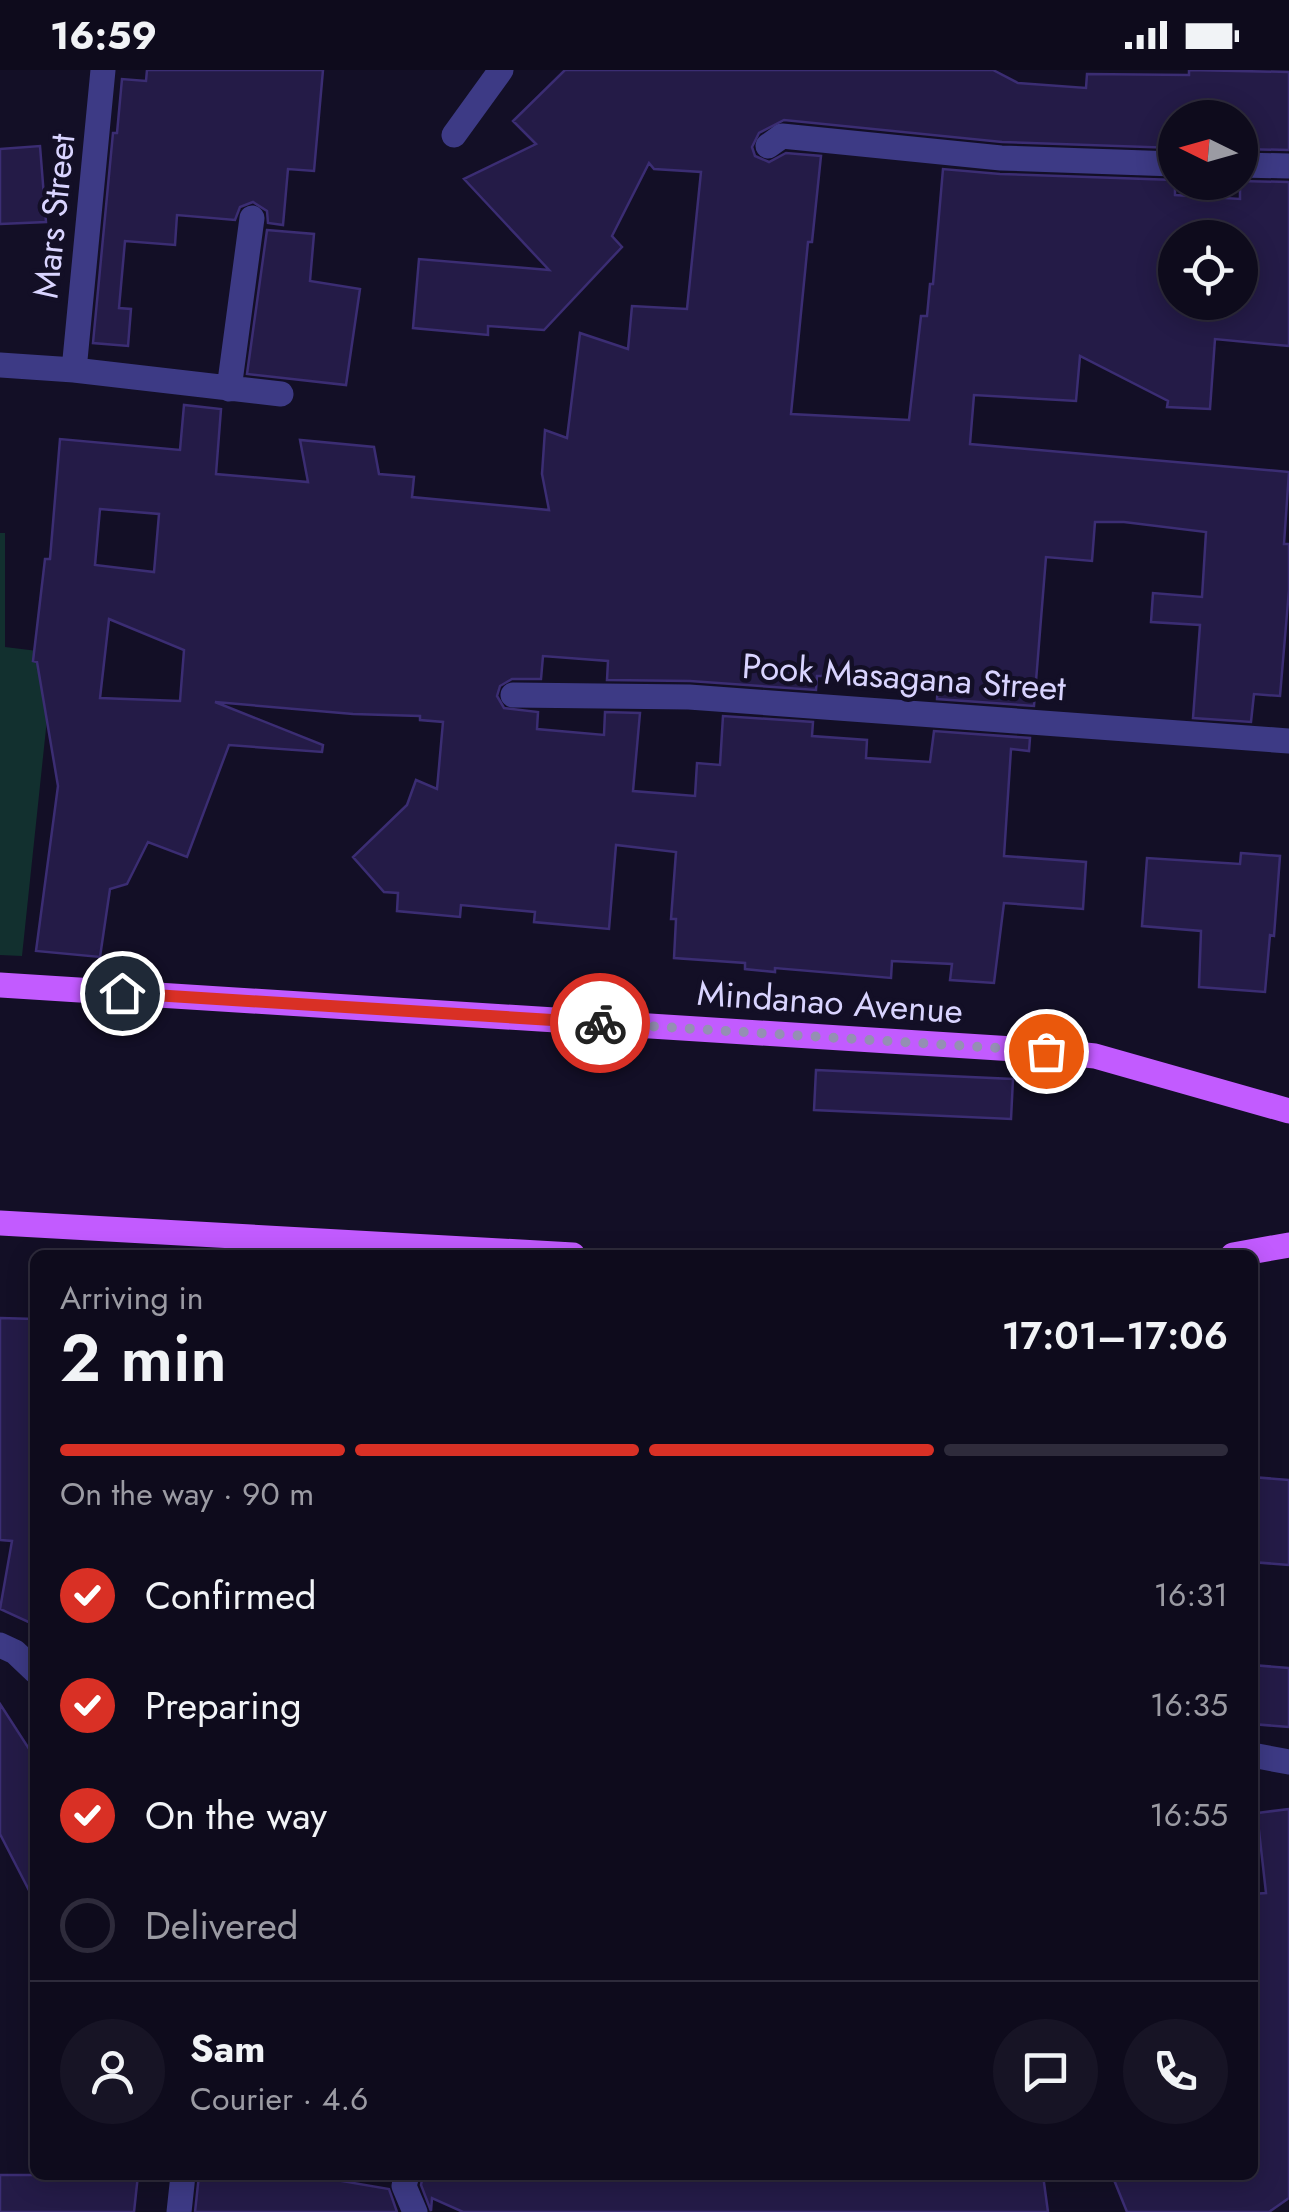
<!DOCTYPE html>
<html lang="en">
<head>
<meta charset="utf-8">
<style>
  body { margin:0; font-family:Jost,sans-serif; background:#171425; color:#f1f3f6; height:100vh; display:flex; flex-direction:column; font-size:38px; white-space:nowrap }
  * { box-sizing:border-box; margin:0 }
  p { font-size:32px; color:#9b9ba3 }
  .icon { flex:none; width:55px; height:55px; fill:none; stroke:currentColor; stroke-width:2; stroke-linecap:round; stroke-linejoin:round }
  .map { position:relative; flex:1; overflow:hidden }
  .side { position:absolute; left:30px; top:1180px; width:1228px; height:930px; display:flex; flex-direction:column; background:#0e0b1c; border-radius:15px; box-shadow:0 5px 25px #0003,0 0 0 2px #2e2b3b }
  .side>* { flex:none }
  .needle { width:65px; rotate:275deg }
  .buttons { position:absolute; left:1158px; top:30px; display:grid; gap:20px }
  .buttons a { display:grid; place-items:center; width:100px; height:100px; border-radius:50%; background:#0e0b1c; box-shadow:0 5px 25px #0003,0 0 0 2px #2e2b3b; font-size:50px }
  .pin { position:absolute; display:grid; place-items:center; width:85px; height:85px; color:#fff; margin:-42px; border:5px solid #fff; border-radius:50%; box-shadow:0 2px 10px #0007 }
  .courier { position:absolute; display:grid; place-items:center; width:100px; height:100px; margin:-50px; border:8px solid #d93025; border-radius:50%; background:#fff; color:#222; box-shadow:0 2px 12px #0007 }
  .head em { font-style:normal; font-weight:600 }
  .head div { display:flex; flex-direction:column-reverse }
  .head { display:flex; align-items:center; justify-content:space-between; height:170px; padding:0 30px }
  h1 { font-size:65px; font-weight:600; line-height:75px }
  .bar { display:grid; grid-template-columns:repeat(4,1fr); gap:15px 10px; align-content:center; height:120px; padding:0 30px }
  .bar i { height:12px; border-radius:8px; background:#2e2b3b }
  .bar .current { background:#d93025 }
  .bar p { grid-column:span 4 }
  .line { display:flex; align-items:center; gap:25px; padding:0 30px; border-top:2px solid #2e2b3b }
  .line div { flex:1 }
  .round { display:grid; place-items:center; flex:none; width:105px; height:105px; border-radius:52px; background:#171425 }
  ol { padding:0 30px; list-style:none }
  li { display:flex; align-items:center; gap:30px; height:110px }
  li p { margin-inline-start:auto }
  li .icon { padding:10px; border-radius:50%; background:#d93025; color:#fff; stroke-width:4 }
  li:last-child { color:#9b9ba3 }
  li i { width:55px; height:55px; border:5px solid #2e2b3b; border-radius:50% }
  .status { display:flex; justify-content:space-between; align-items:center; height:70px; padding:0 50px; background:#0e0b1c; direction:ltr }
  .status svg { height:28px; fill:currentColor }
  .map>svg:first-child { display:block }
  .green { fill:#12302f }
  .building { fill:#241b47; stroke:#3b2d73; stroke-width:2.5; fill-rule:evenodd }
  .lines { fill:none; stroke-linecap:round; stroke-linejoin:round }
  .minor { stroke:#3d3a85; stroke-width:25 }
  .primary { stroke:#c25bff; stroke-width:25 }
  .done { stroke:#948fb3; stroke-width:10; stroke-dasharray:0 18 }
  .route { stroke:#d93025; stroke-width:12 }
  .labels { text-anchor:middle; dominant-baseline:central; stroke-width:9; stroke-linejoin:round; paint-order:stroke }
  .street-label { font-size:35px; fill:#d9d4ff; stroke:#130f26 }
</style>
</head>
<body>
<div class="status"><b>16:59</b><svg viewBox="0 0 49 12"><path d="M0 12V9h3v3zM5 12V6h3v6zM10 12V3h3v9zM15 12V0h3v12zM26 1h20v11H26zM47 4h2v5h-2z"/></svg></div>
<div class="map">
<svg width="1289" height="2142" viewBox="0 0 1289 2142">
  <rect width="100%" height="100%" fill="#130f26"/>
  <path class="green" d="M 0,463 L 5,463 L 5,577 L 54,583 L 22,886 L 0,885 Z"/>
  <path class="building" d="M 147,0 L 323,0 L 314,101 L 288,99 L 283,155 L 268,153 L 267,141 L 253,132 L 240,137 L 235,150 L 177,145 L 175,175 L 125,171 L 119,238 L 131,239 L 128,276 L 93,273 L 113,63 L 117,63 L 122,9 L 146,11 Z
    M 565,0 L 993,0 L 1018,13 L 1086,18 L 1087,4 L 1189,5 L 1189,0 L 1289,2 L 1289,80 L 1240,79 L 1240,48 L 1175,48 L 1175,78 L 1002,72 L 784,50 L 759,63 L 752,77 L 755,86 L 769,92 L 786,83 L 821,86 L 812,172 L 808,172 L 791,344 L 909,350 L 921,246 L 927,246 L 930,214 L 933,214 L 943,99 L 1000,104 L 1175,110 L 1175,125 L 1240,129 L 1240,111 L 1289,112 L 1289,276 L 1215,269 L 1210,339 L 1167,337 L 1168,331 L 1080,286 L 1076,331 L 974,325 L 970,374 L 1289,402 L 1284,474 L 1289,474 L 1289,520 L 1280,626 L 1254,624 L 1251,652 L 1193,648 L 1200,555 L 1151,552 L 1153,523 L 1202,527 L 1206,462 L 1124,452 L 1095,452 L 1092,491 L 1046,487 L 1034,636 L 937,629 L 938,613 L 843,606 L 817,606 L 816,620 L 690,611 L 607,610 L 608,591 L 543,586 L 541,609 L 512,609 L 500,616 L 497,626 L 504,638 L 538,642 L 537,659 L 604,665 L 605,642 L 640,643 L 633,721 L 695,726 L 697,693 L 720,695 L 723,646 L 813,652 L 812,666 L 867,670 L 866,688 L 930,692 L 934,661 L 1030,668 L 1029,681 L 1011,679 L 1004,786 L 1086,792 L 1083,839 L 1004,833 L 994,913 L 950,910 L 952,894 L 892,891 L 891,908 L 775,898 L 775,902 L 745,899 L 745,893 L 674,888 L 676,849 L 671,849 L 676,782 L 616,775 L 609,859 L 534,852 L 535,842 L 461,835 L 460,847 L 397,841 L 398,823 L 384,822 L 353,787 L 407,735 L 416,710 L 437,719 L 443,652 L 420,650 L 420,646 L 353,644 L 215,632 L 323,675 L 322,682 L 229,675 L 187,787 L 148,772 L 127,814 L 110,819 L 100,887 L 36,881 L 58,716 L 37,592 L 33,591 L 45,489 L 50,489 L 60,369 L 180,380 L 184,335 L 221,339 L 216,404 L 308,412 L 300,370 L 374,377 L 379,404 L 414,407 L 412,427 L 549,440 L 542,404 L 545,360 L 567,368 L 580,263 L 628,279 L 632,236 L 687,239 L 701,102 L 654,99 L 649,93 L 612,166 L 622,177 L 544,260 L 488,256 L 488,265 L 413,258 L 419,189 L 549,200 L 464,109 L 536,74 L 513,51 ZM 1175,168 L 1240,168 L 1240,232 L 1175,232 ZM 100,439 L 159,444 L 154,502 L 95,495 ZM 109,549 L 184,580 L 180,631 L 100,628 Z
    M 40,76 L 46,152 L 0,154 L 0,79 Z
    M 267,160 L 314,164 L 310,211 L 360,219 L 346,315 L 247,304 Z
    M 1241,783 L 1280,786 L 1274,866 L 1270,865 L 1265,922 L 1199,917 L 1201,861 L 1142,856 L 1147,788 L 1240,794 Z
    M 816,1000 L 1013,1009 L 1011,1049 L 814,1040 Z
    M 0,1248 L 35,1249 L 35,1555 L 0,1539 L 12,1471 L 0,1470 Z
    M 1252,1407 L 1289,1410 L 1289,1495 L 1252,1492 Z
    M 1252,1595 L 1289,1598 L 1289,1657 L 1252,1654 Z
    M 0,1634 L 35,1688 L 35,1832 L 0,1764 Z
    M 1289,1739 L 1289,2128 L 1269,2142 L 1127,2142 L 1112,2105 L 1252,2105 L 1252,1824 L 1266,1823 L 1257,1743 Z
    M 0,2105 L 138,2105 L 134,2142 L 0,2142 Z
    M 199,2105 L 307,2105 L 389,2119 L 397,2142 L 195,2142 Z
    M 423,2105 L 1043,2105 L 1048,2142 L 463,2142 L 432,2128 L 431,2141 L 421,2115 Z"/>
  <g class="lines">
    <path class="minor" d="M 454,65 L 501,0
      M 768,76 L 782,66 L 1001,88 L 1175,94
      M 1240,95 L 1289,96
      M 0,295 L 74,300 L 281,324
      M 74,300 L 103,0
      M 229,319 L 252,148
      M 513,625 L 689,627 L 1289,671
      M 0,1575 L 15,1582 L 35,1601
      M 1252,1685 L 1289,1692
      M 407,2105 L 404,2116 L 415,2142
      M 179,2142 L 183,2105"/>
    <path class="primary" d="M 0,915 L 1046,981 L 1095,986 L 1289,1041
      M 0,1153 L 573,1185
      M 1233,1185 L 1289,1175"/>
  </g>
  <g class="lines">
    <path class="done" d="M 600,953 L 1046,981"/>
    <path class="route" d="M 122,923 L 600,953"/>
  </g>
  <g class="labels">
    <g class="street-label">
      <text transform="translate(54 146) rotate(-84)">Mars Street</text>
      <text transform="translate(904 607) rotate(4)">Pook Masagana Street</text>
      <text transform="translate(830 932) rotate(4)">Mindanao Avenue</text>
    </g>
  </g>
</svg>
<div class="buttons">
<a><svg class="needle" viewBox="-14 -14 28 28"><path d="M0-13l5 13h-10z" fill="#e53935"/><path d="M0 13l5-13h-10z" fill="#9b9ba3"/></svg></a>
<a><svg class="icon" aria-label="locate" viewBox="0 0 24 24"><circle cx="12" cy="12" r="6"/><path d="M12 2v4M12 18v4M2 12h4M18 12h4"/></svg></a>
</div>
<div class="pin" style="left:1046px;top:981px;background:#ea580c"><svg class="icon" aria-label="bag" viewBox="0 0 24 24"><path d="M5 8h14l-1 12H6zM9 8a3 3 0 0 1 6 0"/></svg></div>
<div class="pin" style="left:122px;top:923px;background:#1f2937"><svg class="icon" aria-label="home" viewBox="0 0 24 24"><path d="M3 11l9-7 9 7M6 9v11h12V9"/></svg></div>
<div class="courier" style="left:600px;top:953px"><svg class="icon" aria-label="bike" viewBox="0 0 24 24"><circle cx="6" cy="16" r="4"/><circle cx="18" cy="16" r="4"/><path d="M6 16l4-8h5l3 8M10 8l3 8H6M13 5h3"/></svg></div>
<section class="side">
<div class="head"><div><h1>2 min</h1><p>Arriving in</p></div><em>17:01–17:06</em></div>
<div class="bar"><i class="current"></i><i class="current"></i><i class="current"></i><i></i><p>On the way · 90 m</p></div>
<ol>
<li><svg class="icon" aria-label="check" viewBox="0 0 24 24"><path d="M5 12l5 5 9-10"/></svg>Confirmed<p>16:31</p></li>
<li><svg class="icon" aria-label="check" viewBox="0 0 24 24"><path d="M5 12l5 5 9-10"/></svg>Preparing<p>16:35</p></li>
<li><svg class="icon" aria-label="check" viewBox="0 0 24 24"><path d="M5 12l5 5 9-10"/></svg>On the way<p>16:55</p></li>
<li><i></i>Delivered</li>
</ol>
<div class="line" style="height:180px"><a class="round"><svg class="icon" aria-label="person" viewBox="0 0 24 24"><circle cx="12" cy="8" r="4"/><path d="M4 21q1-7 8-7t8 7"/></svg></a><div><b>Sam</b><p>Courier · 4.6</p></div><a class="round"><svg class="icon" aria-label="chat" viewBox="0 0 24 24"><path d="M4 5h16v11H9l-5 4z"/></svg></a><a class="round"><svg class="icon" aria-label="phone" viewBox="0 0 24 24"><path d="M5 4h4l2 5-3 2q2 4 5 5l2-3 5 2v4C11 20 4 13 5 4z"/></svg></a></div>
</section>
</div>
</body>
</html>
